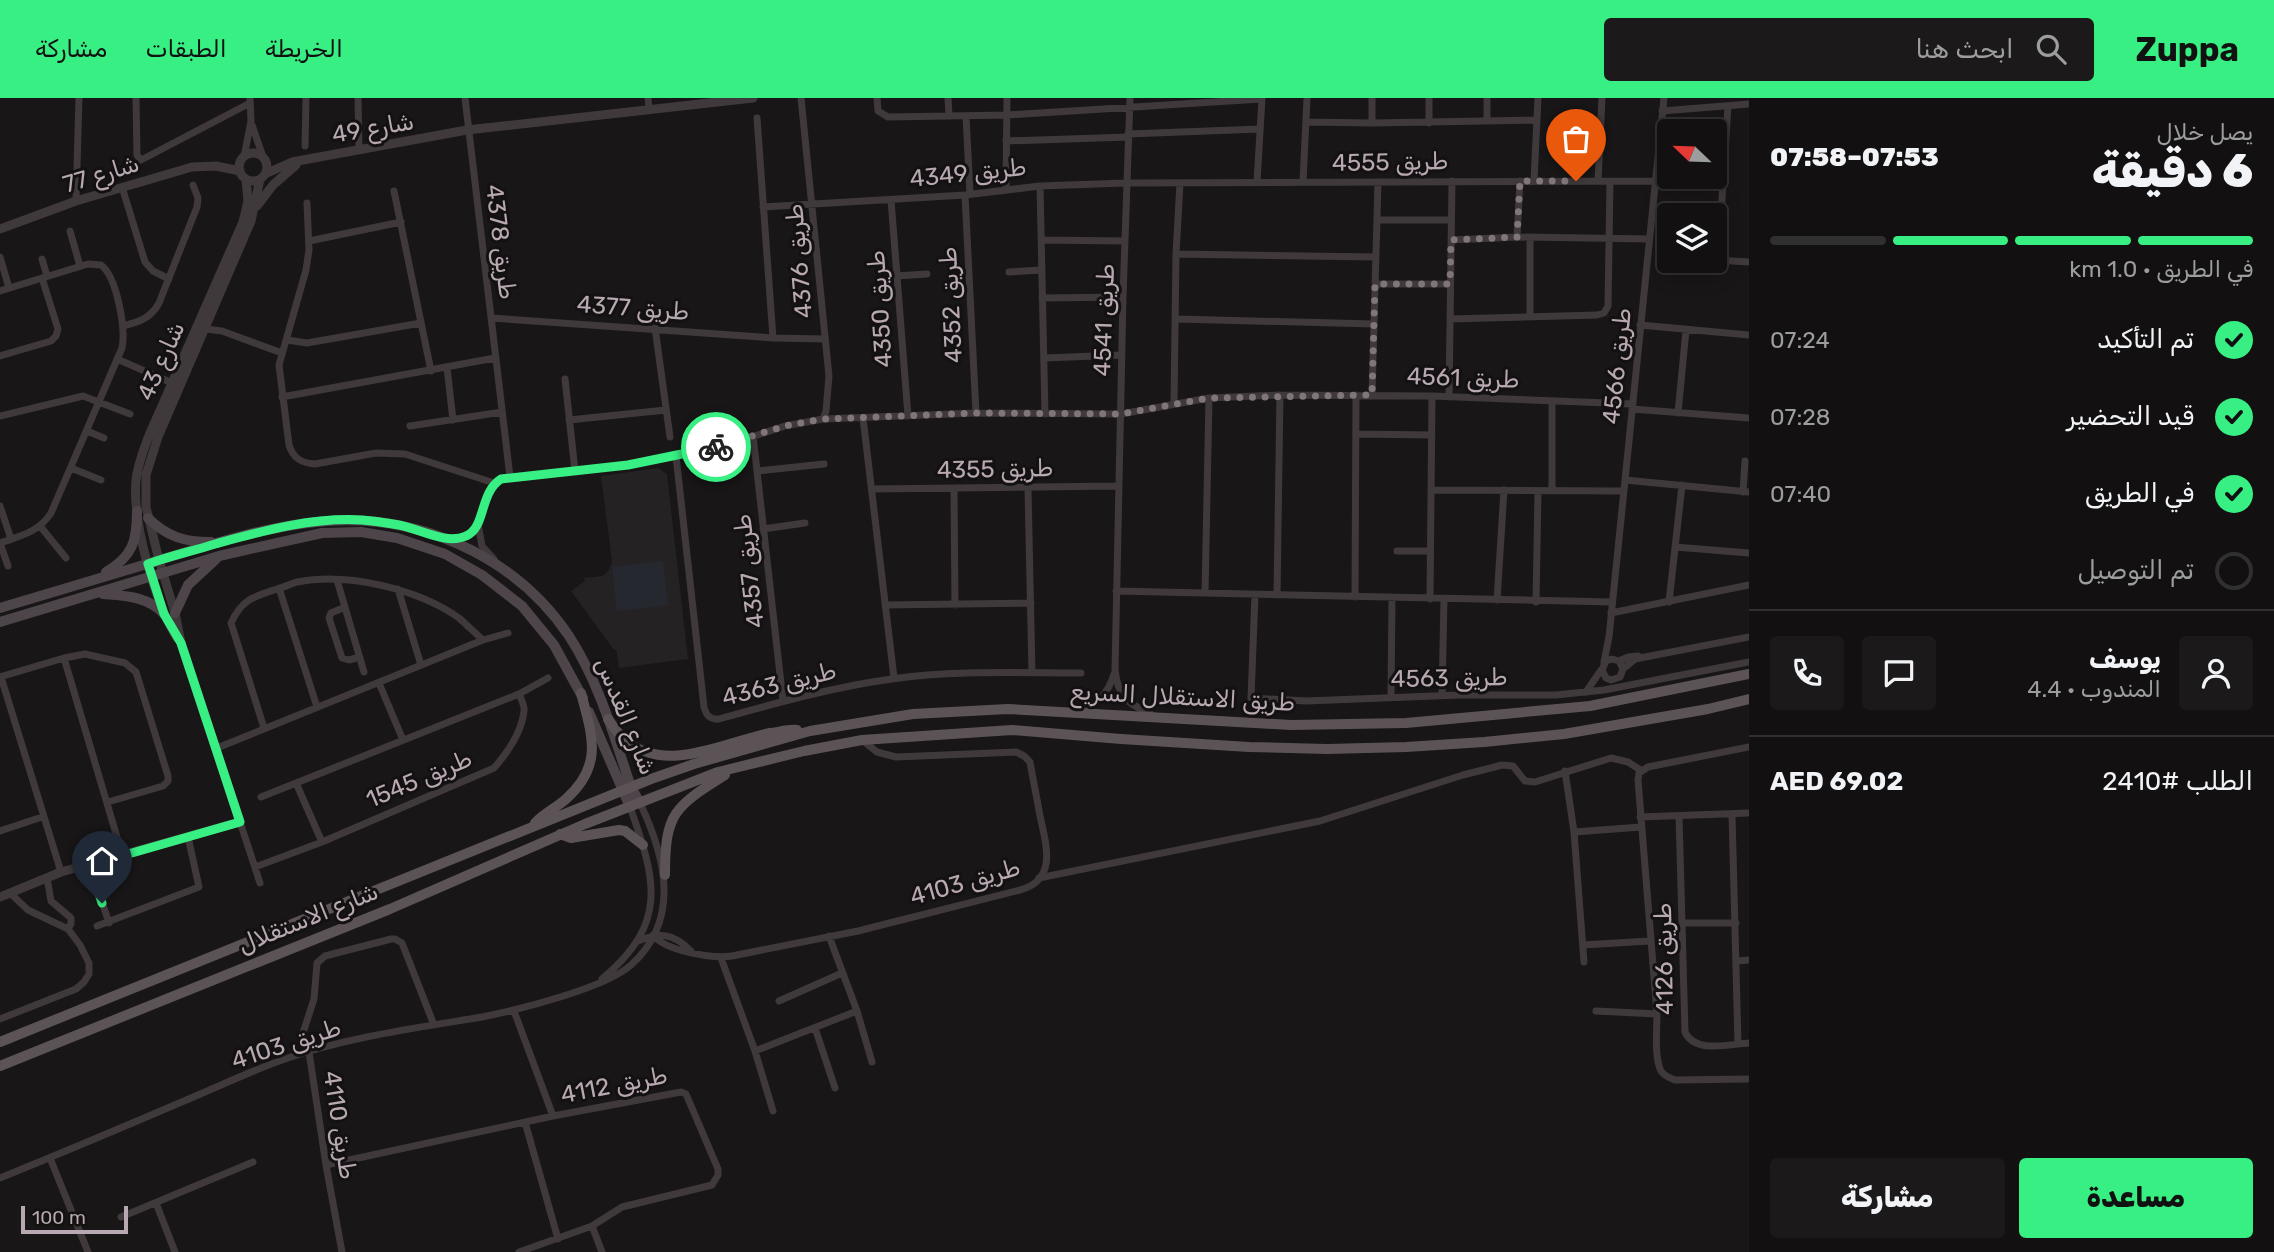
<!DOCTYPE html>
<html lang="ar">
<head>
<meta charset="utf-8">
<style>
  body { margin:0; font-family:Rubik,Vazirmatn,sans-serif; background:#1b1919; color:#f1f3f6; direction:rtl; height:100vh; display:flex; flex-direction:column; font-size:26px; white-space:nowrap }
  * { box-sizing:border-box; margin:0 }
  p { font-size:23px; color:#9c9d9f }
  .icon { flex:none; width:38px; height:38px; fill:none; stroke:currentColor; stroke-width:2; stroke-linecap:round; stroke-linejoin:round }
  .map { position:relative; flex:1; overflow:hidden; direction:ltr }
  .sheet { display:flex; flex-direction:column; background:#121010; width:525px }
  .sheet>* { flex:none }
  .needle { width:46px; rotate:293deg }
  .tools { position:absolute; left:1657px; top:21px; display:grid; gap:14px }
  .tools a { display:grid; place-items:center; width:70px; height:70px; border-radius:7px; background:#121010; box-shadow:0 4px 18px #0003,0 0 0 2px #313030; font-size:35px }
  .scale { position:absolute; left:21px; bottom:18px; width:107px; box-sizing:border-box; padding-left:7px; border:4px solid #b7a8b1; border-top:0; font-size:19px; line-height:24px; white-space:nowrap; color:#b7a8b1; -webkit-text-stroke:5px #131111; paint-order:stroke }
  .pin { position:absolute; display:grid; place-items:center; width:60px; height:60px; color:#fff; margin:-72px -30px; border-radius:50% 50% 50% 0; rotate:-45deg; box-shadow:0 0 7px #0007 }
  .pin .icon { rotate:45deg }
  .courier { position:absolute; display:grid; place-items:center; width:70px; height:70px; margin:-35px; border:5px solid #37ef82; border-radius:50%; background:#fff; color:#222; box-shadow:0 2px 9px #0007 }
  .headline em { font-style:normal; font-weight:800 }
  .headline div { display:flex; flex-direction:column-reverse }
  .headline { display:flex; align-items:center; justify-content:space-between; height:119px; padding:0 21px }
  h1 { font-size:46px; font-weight:800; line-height:52px }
  .bar { display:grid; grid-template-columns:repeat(4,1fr); gap:10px 7px; align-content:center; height:84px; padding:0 21px }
  .bar i { height:9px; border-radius:5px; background:#313030 }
  .bar .selected { background:#37ef82 }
  .bar p { grid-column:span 4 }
  .line { display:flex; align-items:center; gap:18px; padding:0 21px; border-top:2px solid #313030 }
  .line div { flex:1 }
  .round { display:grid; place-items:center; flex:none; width:74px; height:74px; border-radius:7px; background:#1b1919 }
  ol { padding:0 21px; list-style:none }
  li { display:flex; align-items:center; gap:21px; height:77px }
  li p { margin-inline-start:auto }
  li .icon { padding:7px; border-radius:50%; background:#37ef82; color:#111; stroke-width:4 }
  li:last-child { color:#9c9d9f }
  li i { width:38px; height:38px; border:4px solid #313030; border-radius:50% }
  .cta { display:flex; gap:14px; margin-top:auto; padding:14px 21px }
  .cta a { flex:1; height:80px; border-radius:7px; background:#37ef82; color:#111; font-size:28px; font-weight:800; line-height:80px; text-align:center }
  .cta a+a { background:#1b1919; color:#f1f3f6 }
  header { display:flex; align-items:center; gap:42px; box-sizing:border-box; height:98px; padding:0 35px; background:#37ef82; color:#111 }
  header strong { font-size:33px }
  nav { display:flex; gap:38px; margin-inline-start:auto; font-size:24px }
  .search { width:490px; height:63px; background:#1b1919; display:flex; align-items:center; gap:18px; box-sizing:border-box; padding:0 24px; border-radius:7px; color:#9c9d9f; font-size:26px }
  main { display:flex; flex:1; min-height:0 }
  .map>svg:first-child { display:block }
  .built { fill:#252223 }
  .green { fill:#262830 }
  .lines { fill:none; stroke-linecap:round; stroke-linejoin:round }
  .minor { stroke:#3f393b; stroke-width:7 }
  .tertiary { stroke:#3f393b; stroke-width:9 }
  .secondary { stroke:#4d4549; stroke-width:10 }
  .primary { stroke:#5c5357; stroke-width:10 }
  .done { stroke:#7f757b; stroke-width:7; stroke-dasharray:0 12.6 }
  .route { stroke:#37ef82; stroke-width:9 }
  .labels { text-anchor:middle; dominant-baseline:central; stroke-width:6; stroke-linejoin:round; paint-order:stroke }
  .street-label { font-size:24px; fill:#b7a8b1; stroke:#131111 }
</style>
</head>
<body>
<header>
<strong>Zuppa</strong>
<div class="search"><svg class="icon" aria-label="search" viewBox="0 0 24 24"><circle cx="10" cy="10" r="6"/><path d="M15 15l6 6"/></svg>ابحث هنا</div>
<nav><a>الخريطة</a><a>الطبقات</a><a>مشاركة</a></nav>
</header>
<main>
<section class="sheet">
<div class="headline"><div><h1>6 دقيقة</h1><p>يصل خلال</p></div><em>07:53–07:58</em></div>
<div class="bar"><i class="selected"></i><i class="selected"></i><i class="selected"></i><i></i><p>في الطريق · 1.0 km</p></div>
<ol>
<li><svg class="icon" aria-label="check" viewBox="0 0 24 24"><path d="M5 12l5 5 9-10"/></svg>تم التأكيد<p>07:24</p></li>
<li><svg class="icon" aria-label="check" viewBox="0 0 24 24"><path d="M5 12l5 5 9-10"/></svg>قيد التحضير<p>07:28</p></li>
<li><svg class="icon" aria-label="check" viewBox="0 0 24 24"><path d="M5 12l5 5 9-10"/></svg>في الطريق<p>07:40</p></li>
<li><i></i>تم التوصيل</li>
</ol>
<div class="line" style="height:126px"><a class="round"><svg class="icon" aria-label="person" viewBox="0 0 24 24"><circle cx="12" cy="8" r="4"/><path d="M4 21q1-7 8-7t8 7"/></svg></a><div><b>يوسف</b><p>المندوب · 4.4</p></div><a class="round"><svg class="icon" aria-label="chat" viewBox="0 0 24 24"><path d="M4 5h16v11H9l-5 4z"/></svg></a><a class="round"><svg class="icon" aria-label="phone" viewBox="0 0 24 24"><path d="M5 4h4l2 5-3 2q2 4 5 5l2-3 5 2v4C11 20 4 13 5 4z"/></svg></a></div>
<div class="line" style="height:91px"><div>الطلب #2410</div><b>AED 69.02</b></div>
<div class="cta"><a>مساعدة</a><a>مشاركة</a></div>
</section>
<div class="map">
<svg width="1749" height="1154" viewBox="0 0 1749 1154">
  <rect width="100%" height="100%" fill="#181616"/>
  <path class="built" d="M 658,370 L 667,376 L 688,561 L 619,570 L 616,551 L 614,552 L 571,493 L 585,483 L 584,480 L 603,478 L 609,472 L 612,463 L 601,378 Z"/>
  <path class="green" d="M 663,463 L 668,507 L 617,513 L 612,469 Z"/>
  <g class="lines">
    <path class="minor" d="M 136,0 L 137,57 L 141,62 L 250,5
      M 358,0 L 359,52
      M 465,0 L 510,379
      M 648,0 L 649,11
      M 801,0 L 829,278 L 826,313 L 823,321
      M 877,0 L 878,13 L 888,19 L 1007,17 L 1261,1
      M 948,0 L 949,18
      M 1130,0 L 1123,199 L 1115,572 C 1119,603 1128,604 1154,618
      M 1372,0 L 1372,25
      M 1429,0 L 1429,25
      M 1487,0 L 1487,23
      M 1662,13 L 1749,6
      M 966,18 L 970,96
      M 757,20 L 773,240
      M 1307,24 L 1372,25 L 1537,22
      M 252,27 L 263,59
      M 1128,36 L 1260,31
      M 1006,43 L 1128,39
      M 305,48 L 306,0
      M 244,59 L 251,23 L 250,0
      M 1534,83 L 1538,0
      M 1598,83 L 1602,0
      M 1257,84 L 1262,0
      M 1303,84 L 1307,0
      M 1040,88 L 1045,316
      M 122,89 L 145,164 L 153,173 L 169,181
      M 1006,92 L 1007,0
      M 394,93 L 431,273
      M 965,97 L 976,315
      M 891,102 L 908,318
      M 76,103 L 79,0
      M 307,105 L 309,152 L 306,172 L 279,267 L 289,347 C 293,360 301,365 315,366 L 376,355 L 405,356 L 494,385
      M 763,109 L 965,97 L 1040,88 L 1126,85 L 1655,83
      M 1377,122 L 1451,122
      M 70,133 L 80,168
      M 1517,139 L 1520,83
      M 1041,142 L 1125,143
      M 1451,142 L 1517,139 L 1649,141
      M 309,143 L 401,124
      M 1176,156 L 1376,159
      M 0,159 L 9,190
      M 42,161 L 47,178
      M 1715,162 L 1749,164
      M 1718,162 L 1728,8
      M 1009,174 L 1042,172
      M 896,178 L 927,176
      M 1375,186 L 1450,186
      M 0,193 L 88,166 L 101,167 C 117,179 126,231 122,250 L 51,415 C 39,434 20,438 0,445
      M 1042,200 L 1123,199
      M 1530,219 L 1530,141
      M 491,220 L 773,240 L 825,241
      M 1176,221 L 1374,226
      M 1450,221 L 1597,217 L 1604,215 L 1608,208 L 1610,83
      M 1640,227 L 1749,237
      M 123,228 C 139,224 151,220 159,205 L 197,109 L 198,100 L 193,87
      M 655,230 L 670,339
      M 206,231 L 222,233 L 282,255
      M 287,242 L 307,245 L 421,225
      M 0,258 L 51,243 L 56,238 L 58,231 L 42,180
      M 1044,260 L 1122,257
      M 117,261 L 172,285
      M 447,270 L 453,322
      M 565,281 L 575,373
      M 1372,297 L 1378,84
      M 282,299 L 495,260
      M 1449,299 L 1452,83
      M 1174,305 L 1176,156 L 1180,85
      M 1632,311 L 1749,320
      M 1678,315 L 1686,232
      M 0,318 L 83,298 L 130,316
      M 863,320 L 894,580
      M 569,322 L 666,312
      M 410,328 L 502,314
      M 87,333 L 104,340
      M 1356,336 L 1432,337
      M 753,338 L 783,603
      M 676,358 L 704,609 C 706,617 710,622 719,621 C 776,605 833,589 892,581 C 954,572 1018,575 1081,575
      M 71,370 L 101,382
      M 757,373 L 824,366
      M 1625,382 L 1749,394
      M 872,391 L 1119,388
      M 954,391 L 955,507
      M 1028,391 L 1032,575
      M 1431,392 L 1624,393
      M 1552,393 L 1552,303
      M 1743,394 L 1745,363
      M 0,408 L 11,441
      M 478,426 L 482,448 L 494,461
      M 40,428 L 66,460
      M 763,431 L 805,425
      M 450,440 C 490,442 475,398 501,381 L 628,367 L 676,358 L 730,346 L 785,328 L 823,321 L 976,315 L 1121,316 L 1209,300 L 1280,297 L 1432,298 L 1633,306
      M 0,445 L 8,468
      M 1675,449 L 1749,455
      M 1397,453 L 1430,453
      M 337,482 L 364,574
      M 279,490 L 317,609
      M 398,491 L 421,567
      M 1116,493 L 1612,504
      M 1205,495 L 1209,300
      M 1255,497 L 1251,600 L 1306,603 L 1460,597 L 1556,597 L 1604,592 L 1749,564
      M 1277,497 L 1280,297
      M 1355,499 L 1356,297
      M 1430,501 L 1432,298
      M 1497,502 L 1504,392
      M 1536,504 L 1538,393
      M 1669,504 L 1682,387
      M 885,507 L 1031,505
      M 345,509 L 331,515 L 329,520 L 342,560 L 349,562 L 360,559
      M 1611,515 L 1749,487
      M 64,560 L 122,756
      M 1619,563 L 1623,571 L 1620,579 L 1611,582 L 1606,580 L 1602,572 L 1606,563 L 1612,561 L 1619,563 L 1628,559 L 1638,558
      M 1604,564 L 1609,539 L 1664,0
      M 1623,571 L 1635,561 L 1749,539
      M 0,579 L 64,560 L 85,556 L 125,565 L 136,574 L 168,678 L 168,683 L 163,688 L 108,704
      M 1,579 L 61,774
      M 379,585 L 403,642
      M 1586,594 L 1601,572
      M 1442,597 L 1444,501
      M 1391,599 L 1392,500
      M 1079,614 C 1098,605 1108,596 1114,576
      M 264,630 L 231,525 C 242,501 253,499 277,491 C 284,489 291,486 297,484 C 347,474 418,491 459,520 C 467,527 475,535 483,542
      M 1749,649 L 1648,669 L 1639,675 L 1638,682 L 1657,916 C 1657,931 1654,959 1661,973 C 1664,978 1670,980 1675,982 L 1749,981
      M 217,650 L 483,542 L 508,535
      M 1565,673 L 1574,734 L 1584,864
      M 296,685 L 322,744
      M 261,699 L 519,596 L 548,580
      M 1732,716 L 1738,946
      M 1679,718 L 1685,934 C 1695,956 1729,946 1749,945
      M 1640,719 L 1749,715
      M 240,724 L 260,785
      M 0,733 L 42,719
      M 1574,734 L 1641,729
      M 90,767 L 109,825
      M 255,769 L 322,744 L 494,670 C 507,655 522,634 524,613 C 525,608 521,601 519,596
      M 47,780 L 51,803 L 71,820 L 71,826 L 68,831
      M 1039,780 L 1320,723 L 1463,677 L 1502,667 L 1513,668 L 1525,683 L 1535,684 L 1611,660 L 1628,664 L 1642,673
      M 1684,825 L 1736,825
      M 97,828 L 199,789 L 188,739
      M 653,837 C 665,853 713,861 732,858 L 858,833 L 1020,792 C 1058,782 1046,746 1040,718 C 1037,700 1033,682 1030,664 L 1024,658 L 1016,654 L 896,659 L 877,654 L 862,642
      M 829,838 L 857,913 L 872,964
      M 638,843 C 660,834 673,835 691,853
      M 1583,847 L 1649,843
      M 721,860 L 755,953 L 773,1013
      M 1737,863 L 1749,862
      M 602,881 C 669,825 656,782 630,709
      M 779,903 L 842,875
      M 514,913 L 553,1018
      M 1596,913 L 1657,916
      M 0,921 L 76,891 L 84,884 L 89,876 L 89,865 L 80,847 L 68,831 L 28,812 L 10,795
      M 815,930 L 835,990
      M 755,953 L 857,913
      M 525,1024 L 558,1141
      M 50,1060 L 88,1154
      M 326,1067 L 553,1018 L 681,994 L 686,996 L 718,1071 L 718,1077 L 712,1087 L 622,1109 L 592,1128 L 519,1154
      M 0,1080 C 64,1054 128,1027 191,1000 C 222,987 253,972 285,961 C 347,939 416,930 482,919 C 517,912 606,890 631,867 C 682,821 665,758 640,705
      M 156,1105 L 175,1154
      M 121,1119 L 253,1064
      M 592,1128 L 602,1154
      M 342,1154 L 326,1067 L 309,954 L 303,935 L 314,901 L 317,865 L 325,858 L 391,841 L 395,841 L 402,845 L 434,927"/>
    <path class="tertiary" d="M239 69a14 14 0 1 1 28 0a14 14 0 1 1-28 0Z
      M 265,76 L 292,64 L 467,32 L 753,0
      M 257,108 L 273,87 L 296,67
      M 0,131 L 76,103 L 192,69 L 216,68 L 240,73
      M 177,540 C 155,505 132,424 136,382 C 138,366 144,350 150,335 L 243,124 L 248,103 L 246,82
      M 0,799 L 61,774 L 240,724 L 181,545 L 175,515 L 159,462 L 146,409 L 146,377 L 158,339 L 251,123 L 260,81"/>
    <path class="secondary" d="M 148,420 C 167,439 185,444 211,444
      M 106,474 C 133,458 137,443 137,413
      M 103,496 C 125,498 148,498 164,516
      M 0,510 C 49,495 98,481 147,466 C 202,449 259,430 316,424 C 414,413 514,456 569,538 C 599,584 614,638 631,689 L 640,705
      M 175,515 L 188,487 L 216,461
      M 0,524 L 219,458 L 322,435 L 361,434 L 397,440 L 445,456 L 482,477 L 522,508 L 554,547 L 583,600
      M 589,614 L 630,709"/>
    <path class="primary" d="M 608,621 C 613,628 618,636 625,642 C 666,677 725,644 770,635 C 779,634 788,631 797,632
      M 535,725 C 544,715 556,710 566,701 C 604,667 592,637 581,595
      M 560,736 L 571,740 L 619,732 L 625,733 L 643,747
      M 665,777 C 665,715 674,709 725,677
      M 0,944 L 651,681 L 694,666 L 810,633 L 913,616 L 1008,611 L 1291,627 L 1406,625 L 1590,608 L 1749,576
      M 0,968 L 390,811 L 585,726 L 718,674 L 804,653 L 862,642 L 1012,632 L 1121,641 L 1249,649 L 1327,651 L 1406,649 L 1484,644 L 1564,636 L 1708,611 L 1749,601"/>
  </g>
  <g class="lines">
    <path class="done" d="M 716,349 L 785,328 L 823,321 L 976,315 L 1121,316 L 1209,300 L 1372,297 L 1375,186 L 1450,186 L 1451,142 L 1517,139 L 1520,83 L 1576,83"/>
    <path class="route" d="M 102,805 L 90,767 L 240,724 L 181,545 L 164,516 L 148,466 C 170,458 193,453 215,446 C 263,433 312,419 362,422 C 374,423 387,425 399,427 C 420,431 446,447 466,438 C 486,430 479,395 501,381 L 628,367 L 716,349"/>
  </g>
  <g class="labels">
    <g class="street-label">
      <text transform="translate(373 30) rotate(-10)">شارع 49</text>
      <text transform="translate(1390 64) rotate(-1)">طريق 4555</text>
      <text transform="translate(968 75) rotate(-6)">طريق 4349</text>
      <text transform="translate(101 76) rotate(-17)">شارع 77</text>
      <text transform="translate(501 144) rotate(83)">طريق 4378</text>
      <text transform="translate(799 163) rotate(-95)">طريق 4376</text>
      <text transform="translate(951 207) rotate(-93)">طريق 4352</text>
      <text transform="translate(633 210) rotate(4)">طريق 4377</text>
      <text transform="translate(880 211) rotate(-94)">طريق 4350</text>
      <text transform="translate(1104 222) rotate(-88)">طريق 4541</text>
      <text transform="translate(161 263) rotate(-66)">شارع 43</text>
      <text transform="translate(1617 268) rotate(-84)">طريق 4566</text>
      <text transform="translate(1463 280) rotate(2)">طريق 4561</text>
      <text transform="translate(995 371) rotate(-1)">طريق 4355</text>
      <text transform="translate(749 473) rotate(-97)">طريق 4357</text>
      <text transform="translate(1449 580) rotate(-1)">طريق 4563</text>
      <text transform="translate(779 586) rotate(-14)">طريق 4363</text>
      <text transform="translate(1183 599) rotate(3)">طريق الاستقلال السريع</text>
      <text transform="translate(626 618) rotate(68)">شارع القدس</text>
      <text transform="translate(419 681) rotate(-23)">طريق 1545</text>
      <text transform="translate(965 784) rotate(-16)">طريق 4103</text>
      <text transform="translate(308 820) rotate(-22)">شارع الاستقلال</text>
      <text transform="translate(1664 861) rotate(-91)">طريق 4126</text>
      <text transform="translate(286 946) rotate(-18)">طريق 4103</text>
      <text transform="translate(614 987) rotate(-11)">طريق 4112</text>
      <text transform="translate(340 1027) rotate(81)">طريق 4110</text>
    </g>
  </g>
</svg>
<div class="tools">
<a><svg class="needle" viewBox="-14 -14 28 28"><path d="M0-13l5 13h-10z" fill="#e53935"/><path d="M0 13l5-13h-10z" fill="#9c9d9f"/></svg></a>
<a><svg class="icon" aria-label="layers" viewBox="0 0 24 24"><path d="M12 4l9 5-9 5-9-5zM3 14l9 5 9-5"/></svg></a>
</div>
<div class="scale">100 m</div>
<div class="pin" style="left:1576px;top:83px;background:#ea580c"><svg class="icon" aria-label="bag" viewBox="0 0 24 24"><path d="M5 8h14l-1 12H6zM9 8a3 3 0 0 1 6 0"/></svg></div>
<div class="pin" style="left:102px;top:805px;background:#1f2937"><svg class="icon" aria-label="home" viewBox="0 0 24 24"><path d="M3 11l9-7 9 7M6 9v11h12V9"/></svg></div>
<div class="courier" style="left:716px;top:349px"><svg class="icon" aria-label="bike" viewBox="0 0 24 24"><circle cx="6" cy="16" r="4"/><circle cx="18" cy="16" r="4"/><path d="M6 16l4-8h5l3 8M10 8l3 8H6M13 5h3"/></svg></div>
</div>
</main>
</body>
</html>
